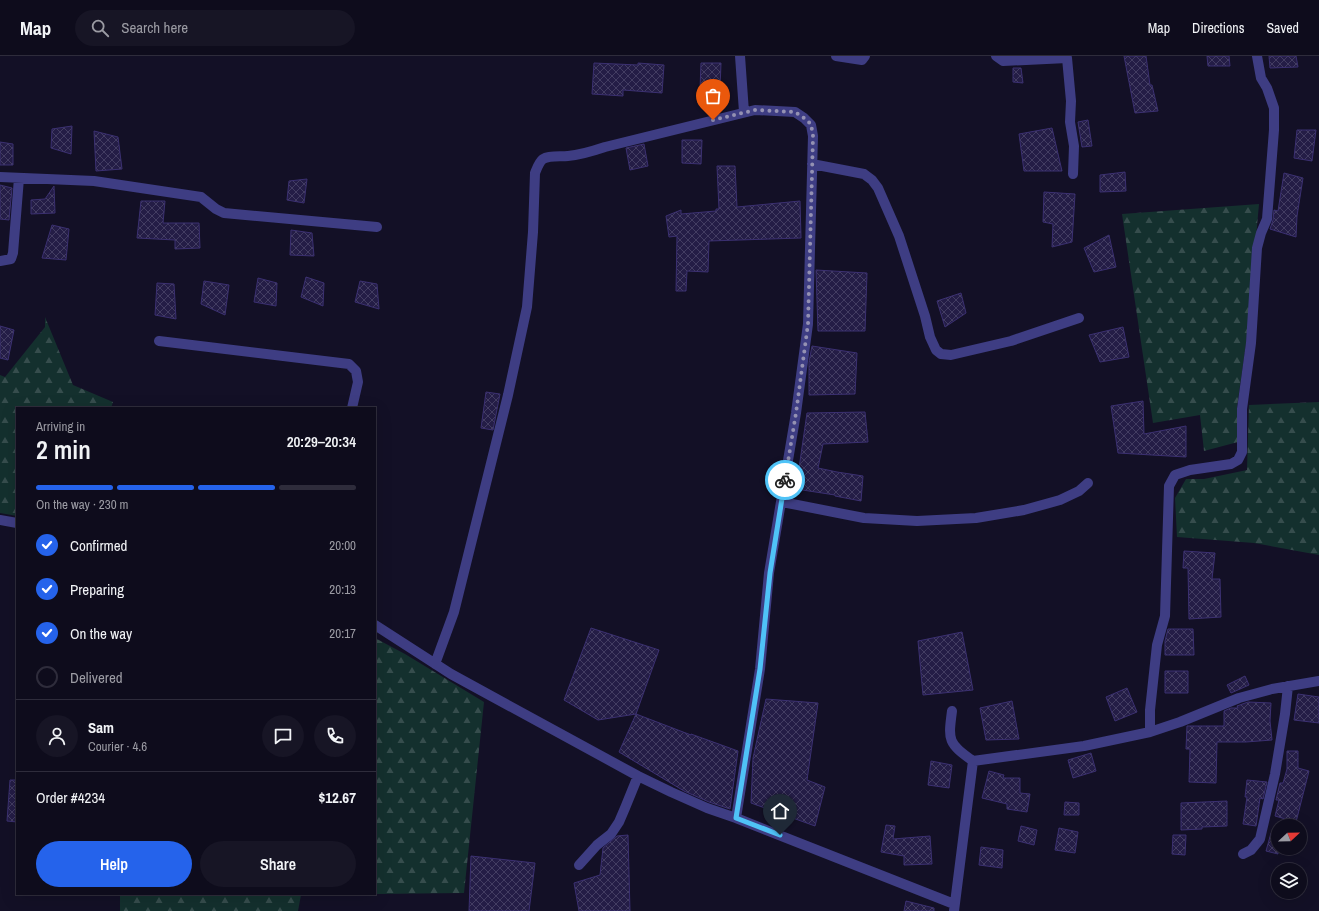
<!DOCTYPE html>
<html lang="en">
<head>
<meta charset="utf-8">
<style>
  body { margin:0; font-family:"Archivo Narrow",sans-serif; background:#171525; color:#f1f3f6; height:100vh; display:flex; flex-direction:column; font-size:15px; white-space:nowrap }
  * { box-sizing:border-box; margin:0 }
  p { font-size:13px; color:#9b9ba3 }
  .icon { flex:none; width:22px; height:22px; fill:none; stroke:currentColor; stroke-width:2; stroke-linecap:round; stroke-linejoin:round }
  .map { position:relative; flex:1; overflow:hidden }
  .drawer { position:absolute; left:16px; top:351px; width:360px; height:488px; display:flex; flex-direction:column; background:#0e0c1c; border-radius:0px; box-shadow:0 4px 16px #0002,0 0 0 1px #2e2c3b }
  .drawer>* { flex:none }
  .needle { width:26px; rotate:68deg }
  .buttons { position:absolute; left:1271px; top:763px; display:grid; gap:8px }
  .buttons a { display:grid; place-items:center; width:36px; height:36px; border-radius:50%; background:#0e0c1c; box-shadow:0 4px 16px #0002,0 0 0 1px #2e2c3b; font-size:20px }
  .pin { position:absolute; display:grid; place-items:center; width:34px; height:34px; color:#fff; margin:-41px -17px; border-radius:50% 50% 50% 0; rotate:-45deg; box-shadow:0 0 4px #0007 }
  .pin .icon { rotate:45deg }
  .courier { position:absolute; display:grid; place-items:center; width:40px; height:40px; margin:-20px; border:3px solid #4fc3f7; border-radius:50%; background:#fff; color:#222; box-shadow:0 1px 5px #0007 }
  .overview em { font-style:normal; font-weight:600 }
  .overview div { display:flex; flex-direction:column-reverse }
  .overview { display:flex; align-items:center; justify-content:space-between; height:68px; padding:0 20px }
  h1 { font-size:26px; font-weight:600; line-height:30px }
  .bar { display:grid; grid-template-columns:repeat(4,1fr); gap:6px 4px; align-content:center; height:48px; padding:0 20px }
  .bar i { height:5px; border-radius:3px; background:#2e2c3b }
  .bar .selected { background:#2563eb }
  .bar p { grid-column:span 4 }
  .line { display:flex; align-items:center; gap:10px; padding:0 20px; border-top:1px solid #2e2c3b }
  .line div { flex:1 }
  .round { display:grid; place-items:center; flex:none; width:42px; height:42px; border-radius:21px; background:#171525 }
  ol { padding:0 20px; list-style:none }
  li { display:flex; align-items:center; gap:12px; height:44px }
  li p { margin-inline-start:auto }
  li .icon { padding:4px; border-radius:50%; background:#2563eb; color:#fff; stroke-width:4 }
  li:last-child { color:#9b9ba3 }
  li i { width:22px; height:22px; border:2px solid #2e2c3b; border-radius:50% }
  .action { display:flex; gap:8px; margin-top:auto; padding:8px 20px }
  .action a { flex:1; height:46px; border-radius:24px; background:#2563eb; color:#fff; font-size:16px; font-weight:600; line-height:46px; text-align:center }
  .action a+a { background:#171525; color:#f1f3f6 }
  header { display:flex; align-items:center; gap:24px; box-sizing:border-box; height:56px; padding:0 20px; background:#0e0c1c; border-bottom:1px solid #2e2c3b }
  header strong { font-size:19px }
  nav { display:flex; gap:22px; margin-inline-start:auto; font-size:14px }
  .search { width:280px; height:36px; background:#171525; display:flex; align-items:center; gap:10px; box-sizing:border-box; padding:0 14px; border-radius:22px; color:#9b9ba3; font-size:15px }
  .map>svg:first-child { display:block }
  .forest { fill:url(#forest-firs) }
  .building { fill:url(#building-cross-hatch); stroke:#3b3071 }
  .lines { fill:none; stroke-linecap:round; stroke-linejoin:round }
  .minor { stroke:#3e3d83; stroke-width:10 }
  .done { stroke:#9491b2; stroke-width:4; stroke-dasharray:0 7.2 }
  .route { stroke:#4fc3f7; stroke-width:5 }
</style>
</head>
<body>
<header>
<strong>Map</strong>
<div class="search"><svg class="icon" aria-label="search" viewBox="0 0 24 24"><circle cx="10" cy="10" r="6"/><path d="M15 15l6 6"/></svg>Search here</div>
<nav><a>Map</a><a>Directions</a><a>Saved</a></nav>
</header>
<div class="map">
<svg width="1319" height="855" viewBox="0 0 1319 855">
  <defs>
    <pattern id="forest-firs" width="22" height="20" patternUnits="userSpaceOnUse"><rect width="22" height="20" fill="#14302e"/><path d="M5 1l3.5 6h-7zM16 11l3.5 6h-7z" fill="#364d4d"/></pattern>
    <pattern id="building-cross-hatch" width="8" height="8" patternUnits="userSpaceOnUse"><rect width="8" height="8" fill="#241d46"/><path d="M0 0l8 8M0 8l8-8" fill="none" stroke="#433d62"/></pattern>
  </defs>
  <rect width="100%" height="100%" fill="#131026"/>
  <path class="forest" d="M 1259,148 L 1247,280 L 1237,351 L 1238,386 L 1204,395 L 1200,359 L 1153,367 L 1122,158 Z
    M 45,261 L 73,329 L 113,346 L 111,352 L 17,352 L 17,460 L 0,457 L 0,319 L 5,321 L 45,271 Z
    M 1319,346 L 1319,499 L 1254,487 L 1177,481 L 1175,442 L 1186,423 L 1204,423 L 1247,414 L 1249,349 Z
    M 375,582 L 405,598 L 484,646 L 464,837 L 375,838 Z
    M 120,838 L 348,838 L 301,839 L 298,855 L 120,855 Z"/>
  <path class="building" d="M 1124,0 L 1146,0 L 1150,29 L 1152,29 L 1158,55 L 1135,57 Z
    M 1207,0 L 1229,0 L 1230,10 L 1208,10 Z
    M 1269,0 L 1296,0 L 1298,11 L 1270,12 Z
    M 594,7 L 638,9 L 638,7 L 664,9 L 662,37 L 623,34 L 623,40 L 592,38 Z
    M 701,7 L 721,7 L 720,33 L 700,33 Z
    M 1013,12 L 1021,12 L 1023,27 L 1013,26 Z
    M 1088,64 L 1092,90 L 1082,91 L 1078,66 Z
    M 72,70 L 71,98 L 51,92 L 52,73 Z
    M 1052,72 L 1062,115 L 1024,115 L 1019,78 Z
    M 1297,74 L 1316,74 L 1312,105 L 1294,102 Z
    M 94,75 L 118,81 L 122,113 L 96,115 Z
    M 682,84 L 702,84 L 701,108 L 682,107 Z
    M 0,86 L 13,88 L 13,109 L 0,109 Z
    M 644,88 L 648,110 L 630,114 L 626,92 Z
    M 717,110 L 735,110 L 737,151 L 800,145 L 801,182 L 709,185 L 708,216 L 687,215 L 686,235 L 676,235 L 677,180 L 669,181 L 666,160 L 681,154 L 681,158 L 716,155 L 716,153 L 719,153 Z
    M 1125,116 L 1126,135 L 1100,136 L 1100,119 Z
    M 1284,117 L 1303,122 L 1297,160 L 1296,181 L 1270,173 L 1273,164 L 1274,154 L 1278,155 Z
    M 307,123 L 304,147 L 287,144 L 289,125 Z
    M 0,129 L 12,132 L 9,164 L 0,163 Z
    M 54,130 L 55,157 L 31,158 L 31,144 L 45,143 Z
    M 1044,136 L 1075,138 L 1072,186 L 1052,191 L 1053,168 L 1043,166 Z
    M 141,145 L 165,145 L 163,167 L 199,167 L 200,192 L 175,193 L 175,184 L 137,182 Z
    M 52,169 L 69,173 L 66,204 L 42,202 Z
    M 291,174 L 312,177 L 314,200 L 290,199 Z
    M 1109,179 L 1116,211 L 1094,216 L 1084,192 Z
    M 816,214 L 867,217 L 865,275 L 818,275 Z
    M 306,221 L 324,227 L 323,250 L 301,241 Z
    M 258,222 L 277,227 L 276,250 L 254,246 Z
    M 204,225 L 229,229 L 225,259 L 201,248 Z
    M 360,225 L 377,228 L 379,253 L 355,246 Z
    M 157,227 L 174,228 L 176,263 L 155,259 Z
    M 961,237 L 966,257 L 945,271 L 937,245 Z
    M 0,270 L 14,274 L 8,304 L 0,302 Z
    M 1123,271 L 1129,301 L 1100,306 L 1089,279 Z
    M 812,290 L 857,297 L 855,338 L 809,339 L 809,306 Z
    M 486,336 L 500,338 L 493,374 L 481,372 Z
    M 1143,345 L 1144,378 L 1186,370 L 1186,401 L 1118,397 L 1111,350 Z
    M 865,356 L 868,386 L 823,388 L 818,412 L 837,416 L 863,420 L 861,445 L 835,440 L 835,439 L 796,433 L 807,357 Z
    M 1184,495 L 1215,497 L 1212,523 L 1220,523 L 1221,561 L 1189,563 L 1188,512 L 1183,512 Z
    M 591,572 L 659,594 L 636,658 L 598,664 L 564,644 Z
    M 1168,573 L 1193,573 L 1194,599 L 1165,599 L 1165,585 Z
    M 962,576 L 973,634 L 923,639 L 918,585 Z
    M 1165,615 L 1188,615 L 1188,637 L 1165,637 Z
    M 1245,620 L 1249,629 L 1231,637 L 1227,629 Z
    M 1127,632 L 1137,656 L 1115,665 L 1106,641 Z
    M 1298,638 L 1319,641 L 1319,667 L 1294,664 Z
    M 766,643 L 818,647 L 807,724 L 825,731 L 815,770 L 751,747 L 753,702 Z
    M 1012,645 L 1019,683 L 986,684 L 980,652 Z
    M 1248,646 L 1271,647 L 1270,665 L 1272,684 L 1246,686 L 1217,686 L 1216,727 L 1189,726 L 1190,693 L 1186,693 L 1187,670 L 1224,670 L 1224,655 L 1231,652 L 1238,652 L 1237,650 Z
    M 636,658 L 691,679 L 691,678 L 738,695 L 730,753 L 709,746 L 684,735 L 619,696 Z
    M 1287,695 L 1298,695 L 1298,712 L 1309,715 L 1296,766 L 1275,760 L 1279,744 L 1276,744 L 1280,727 L 1283,727 L 1287,713 Z
    M 1091,697 L 1096,715 L 1073,722 L 1068,704 Z
    M 931,705 L 952,709 L 949,732 L 928,729 Z
    M 989,715 L 1004,719 L 1003,722 L 1020,722 L 1020,737 L 1030,738 L 1027,756 L 1007,753 L 1007,748 L 982,742 Z
    M 10,724 L 17,724 L 17,766 L 7,765 Z
    M 1247,724 L 1267,726 L 1263,743 L 1260,742 L 1256,770 L 1243,768 L 1247,741 L 1245,741 Z
    M 1227,745 L 1227,770 L 1202,771 L 1202,773 L 1181,774 L 1181,747 Z
    M 1065,746 L 1079,747 L 1079,759 L 1064,759 Z
    M 886,769 L 895,770 L 893,783 L 930,780 L 932,808 L 904,809 L 904,800 L 881,796 Z
    M 1021,770 L 1037,774 L 1034,789 L 1018,785 Z
    M 1059,772 L 1078,776 L 1075,797 L 1055,794 Z
    M 1271,777 L 1278,779 L 1278,798 L 1266,795 Z
    M 628,779 L 630,855 L 579,855 L 574,827 L 600,819 L 603,792 L 617,780 Z
    M 1173,779 L 1186,779 L 1185,799 L 1172,798 Z
    M 981,791 L 1003,794 L 1002,812 L 979,809 Z
    M 471,800 L 535,807 L 529,855 L 469,855 Z
    M 906,845 L 934,852 L 934,855 L 904,855 Z"/>
  <g class="lines">
    <path class="minor" d="M 740,0 L 744,56
      M 836,0 L 862,4 L 865,0
      M 996,0 L 1003,5 L 1067,2 L 1071,45 L 1070,66 L 1074,90 L 1073,118
      M 812,108 L 864,118 L 872,124 L 878,132 L 899,180 L 925,260 L 930,281 L 936,294 L 941,298 L 951,299 L 1011,285 L 1079,262
      M 0,121 L 94,125 L 201,141 L 216,153 L 224,157 L 377,171
      M 0,205 L 11,203 L 13,197 L 19,122
      M 159,285 L 349,308 L 356,315 L 358,326 L 352,352
      M 782,446 L 864,462 L 917,465 L 976,462 L 1024,454 L 1060,444 L 1079,435 L 1088,427
      M 0,464 L 17,467
      M 375,569 L 451,618 L 638,720 L 671,736 L 707,752 L 736,762
      M 435,608 L 454,556 L 508,339 L 527,251 L 533,176 L 535,117 C 537,112 539,106 543,103 C 550,99 561,101 568,100 C 581,99 593,95 605,91 L 755,54 L 795,56 L 804,62 L 811,69 L 813,80 L 808,268 L 796,357 L 769,517 L 760,613 L 736,762 L 954,848
      M 952,655 C 948,685 948,687 973,705
      M 1150,676 L 1150,654 L 1157,589 L 1165,560 L 1169,430 L 1175,419 L 1190,414 L 1231,408 L 1238,404 L 1242,396 L 1242,353 L 1251,287 L 1257,192 L 1261,177 L 1267,163 L 1274,74 L 1274,52 L 1267,32 L 1261,22 L 1257,0
      M 1243,798 L 1251,794 L 1260,783 L 1275,718 L 1285,658 L 1288,630
      M 579,809 L 597,789 L 611,778 L 619,766 L 625,752 L 638,720
      M 954,855 L 973,705 L 1084,690 L 1150,676 L 1180,666 L 1239,642 L 1272,633 L 1319,625"/>
  </g>
  <g class="lines">
    <path class="done" d="M 713,64 L 755,54 L 795,56 L 804,62 L 811,68 L 813,80 L 808,268 L 796,357 L 785,424"/>
    <path class="route" d="M 780,779 L 736,762 L 760,613 L 770,517 L 785,424"/>
  </g>
</svg>
<div class="buttons">
<a><svg class="needle" viewBox="-14 -14 28 28"><path d="M0-13l5 13h-10z" fill="#e53935"/><path d="M0 13l5-13h-10z" fill="#9b9ba3"/></svg></a>
<a><svg class="icon" aria-label="layers" viewBox="0 0 24 24"><path d="M12 4l9 5-9 5-9-5zM3 14l9 5 9-5"/></svg></a>
</div>
<div class="pin" style="left:713px;top:64px;background:#ea580c"><svg class="icon" aria-label="bag" viewBox="0 0 24 24"><path d="M5 8h14l-1 12H6zM9 8a3 3 0 0 1 6 0"/></svg></div>
<div class="pin" style="left:780px;top:779px;background:#1f2937"><svg class="icon" aria-label="home" viewBox="0 0 24 24"><path d="M3 11l9-7 9 7M6 9v11h12V9"/></svg></div>
<div class="courier" style="left:785px;top:424px"><svg class="icon" aria-label="bike" viewBox="0 0 24 24"><circle cx="6" cy="16" r="4"/><circle cx="18" cy="16" r="4"/><path d="M6 16l4-8h5l3 8M10 8l3 8H6M13 5h3"/></svg></div>
<section class="drawer">
<div class="overview"><div><h1>2 min</h1><p>Arriving in</p></div><em>20:29–20:34</em></div>
<div class="bar"><i class="selected"></i><i class="selected"></i><i class="selected"></i><i></i><p>On the way · 230 m</p></div>
<ol>
<li><svg class="icon" aria-label="check" viewBox="0 0 24 24"><path d="M5 12l5 5 9-10"/></svg>Confirmed<p>20:00</p></li>
<li><svg class="icon" aria-label="check" viewBox="0 0 24 24"><path d="M5 12l5 5 9-10"/></svg>Preparing<p>20:13</p></li>
<li><svg class="icon" aria-label="check" viewBox="0 0 24 24"><path d="M5 12l5 5 9-10"/></svg>On the way<p>20:17</p></li>
<li><i></i>Delivered</li>
</ol>
<div class="line" style="height:72px"><a class="round"><svg class="icon" aria-label="person" viewBox="0 0 24 24"><circle cx="12" cy="8" r="4"/><path d="M4 21q1-7 8-7t8 7"/></svg></a><div><b>Sam</b><p>Courier · 4.6</p></div><a class="round"><svg class="icon" aria-label="chat" viewBox="0 0 24 24"><path d="M4 5h16v11H9l-5 4z"/></svg></a><a class="round"><svg class="icon" aria-label="phone" viewBox="0 0 24 24"><path d="M5 4h4l2 5-3 2q2 4 5 5l2-3 5 2v4C11 20 4 13 5 4z"/></svg></a></div>
<div class="line" style="height:52px"><div>Order #4234</div><b>$12.67</b></div>
<div class="action"><a>Help</a><a>Share</a></div>
</section>
</div>
</body>
</html>
